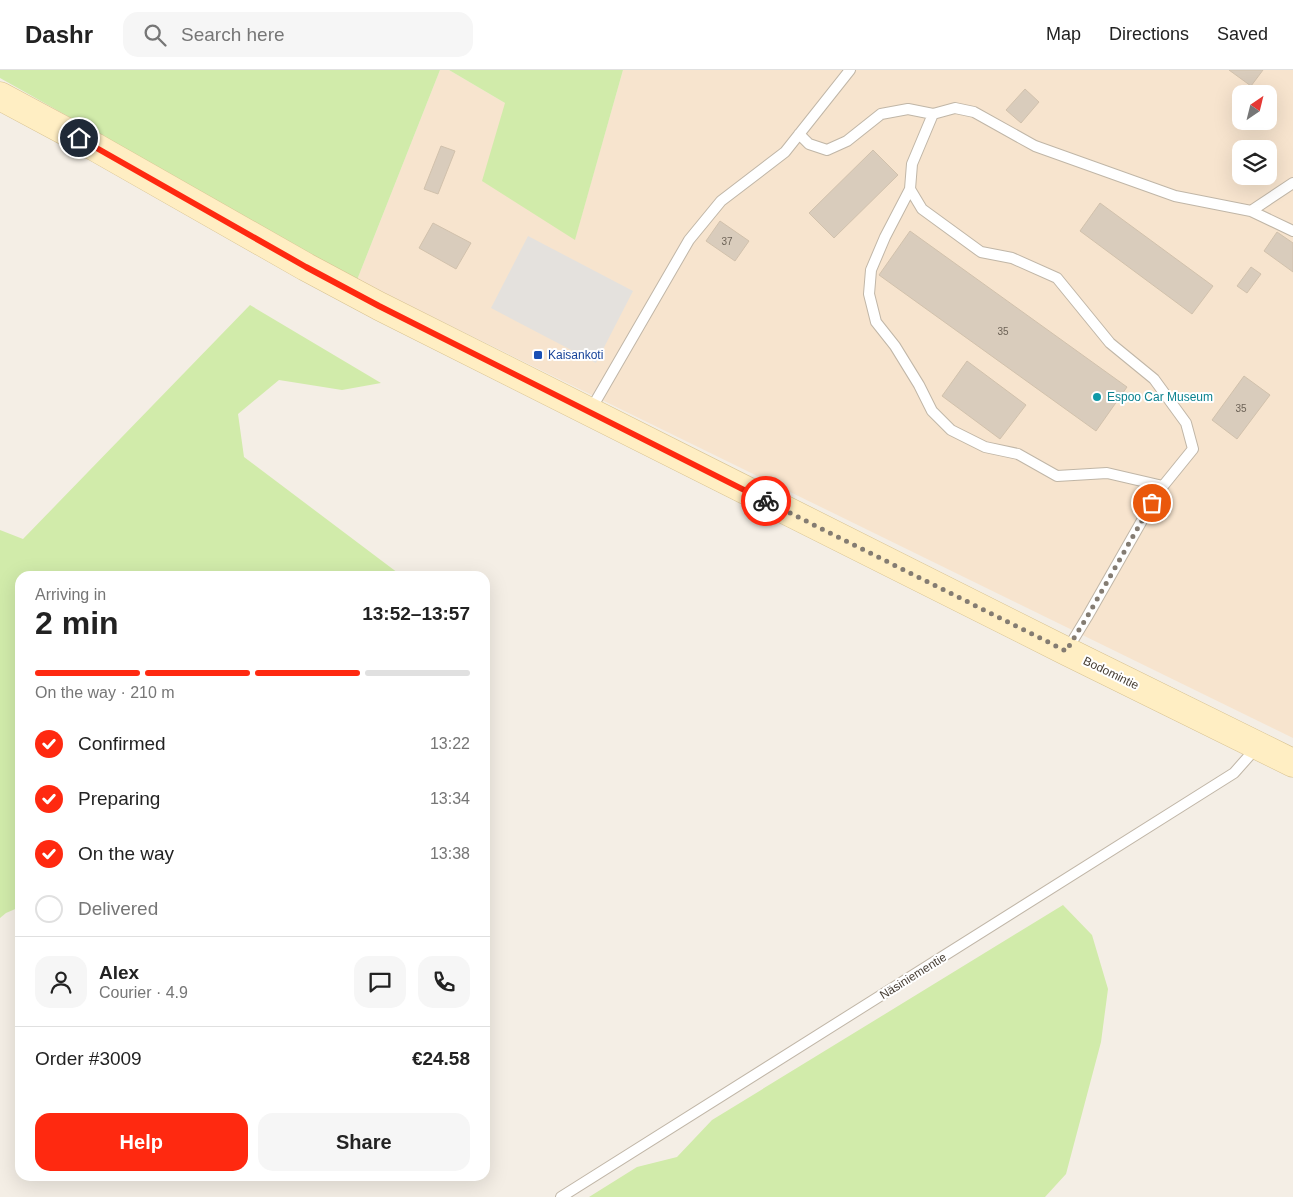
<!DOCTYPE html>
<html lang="en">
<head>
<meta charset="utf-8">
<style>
  body { margin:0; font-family:Helvetica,sans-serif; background:#f6f6f6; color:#222; height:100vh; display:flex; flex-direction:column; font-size:19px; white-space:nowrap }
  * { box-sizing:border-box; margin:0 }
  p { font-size:16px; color:#767676 }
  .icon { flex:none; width:28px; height:28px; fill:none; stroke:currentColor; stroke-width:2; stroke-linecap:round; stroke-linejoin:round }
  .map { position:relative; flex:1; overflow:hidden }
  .drawer { position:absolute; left:15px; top:501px; width:475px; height:610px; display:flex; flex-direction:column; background:#fff; border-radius:15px; box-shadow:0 5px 20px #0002 }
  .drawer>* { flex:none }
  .needle { width:32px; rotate:35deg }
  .controls { position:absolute; left:1232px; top:15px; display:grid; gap:10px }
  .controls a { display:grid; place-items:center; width:45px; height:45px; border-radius:10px; background:#fff; box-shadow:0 5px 20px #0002; font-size:25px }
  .pin { position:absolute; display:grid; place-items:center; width:42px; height:42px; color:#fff; margin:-21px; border:2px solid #fff; border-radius:50%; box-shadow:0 1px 5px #0007 }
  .courier { position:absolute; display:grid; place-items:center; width:50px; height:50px; margin:-25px; border:4px solid #ff2910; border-radius:50%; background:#fff; color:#222; box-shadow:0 1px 6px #0007 }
  .head em { font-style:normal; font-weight:800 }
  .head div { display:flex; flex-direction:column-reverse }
  .head { display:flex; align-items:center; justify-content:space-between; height:85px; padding:0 20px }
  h1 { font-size:32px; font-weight:800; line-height:38px }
  .bar { display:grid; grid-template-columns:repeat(4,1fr); gap:8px 5px; align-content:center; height:60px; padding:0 20px }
  .bar i { height:6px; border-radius:4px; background:#e0e0e0 }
  .bar .active { background:#ff2910 }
  .bar p { grid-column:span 4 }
  .line { display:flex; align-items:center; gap:12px; padding:0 20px; border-top:1px solid #e0e0e0 }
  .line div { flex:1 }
  .round { display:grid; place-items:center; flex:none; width:52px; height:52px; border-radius:15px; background:#f6f6f6 }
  ol { padding:0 20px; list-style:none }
  li { display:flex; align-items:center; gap:15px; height:55px }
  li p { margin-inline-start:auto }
  li .icon { padding:5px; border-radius:50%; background:#ff2910; color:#fff; stroke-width:4 }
  li:last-child { color:#767676 }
  li i { width:28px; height:28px; border:2px solid #e0e0e0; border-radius:50% }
  .primary-button { display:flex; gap:10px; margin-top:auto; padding:10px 20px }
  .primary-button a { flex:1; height:58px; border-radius:15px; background:#ff2910; color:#fff; font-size:20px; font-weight:800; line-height:58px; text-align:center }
  .primary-button a+a { background:#f6f6f6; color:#222 }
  header { display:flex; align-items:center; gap:30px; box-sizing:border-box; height:70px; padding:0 25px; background:#fff; border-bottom:1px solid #e0e0e0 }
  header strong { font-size:24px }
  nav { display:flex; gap:28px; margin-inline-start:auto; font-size:18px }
  .search { width:350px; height:45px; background:#f6f6f6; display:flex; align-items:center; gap:12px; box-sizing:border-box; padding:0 18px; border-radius:15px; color:#767676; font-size:19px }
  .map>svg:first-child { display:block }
  .commercial { fill:#f7e4ce; fill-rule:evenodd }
  .green { fill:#d1ebaa }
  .parking { fill:#e4e1dd }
  .building { fill:#d9ccbc; stroke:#d1c1ac }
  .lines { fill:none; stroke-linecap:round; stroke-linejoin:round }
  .service-casing { stroke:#c0b6a7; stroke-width:12 }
  .secondary-casing { stroke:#d7c291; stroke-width:29 }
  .service { stroke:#fff; stroke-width:10 }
  .secondary { stroke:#ffeec3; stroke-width:28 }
  .done { stroke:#847c72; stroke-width:5; stroke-dasharray:0 9 }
  .route { stroke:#ff2910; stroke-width:6 }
  .transit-dot { fill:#1a4fb4; stroke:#fff; stroke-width:2 }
  .culture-dot { fill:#0f9aa8; stroke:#fff; stroke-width:2 }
  .labels { text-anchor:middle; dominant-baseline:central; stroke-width:4; stroke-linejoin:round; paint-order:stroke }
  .number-label { font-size:10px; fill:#6c6256 }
  .transit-label { font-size:12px; fill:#164399; stroke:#fff; text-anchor:start }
  .culture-label { font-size:12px; fill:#0d838f; stroke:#fff; text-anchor:start }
  .street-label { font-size:12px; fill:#473e34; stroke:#fff }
</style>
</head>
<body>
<header>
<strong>Dashr</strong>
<div class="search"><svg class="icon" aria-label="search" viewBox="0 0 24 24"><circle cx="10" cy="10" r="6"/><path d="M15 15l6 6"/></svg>Search here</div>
<nav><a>Map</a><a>Directions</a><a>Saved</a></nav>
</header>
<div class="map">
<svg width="1293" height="1127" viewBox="0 0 1293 1127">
  <rect width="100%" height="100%" fill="#f4eee5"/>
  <path class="commercial" d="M 440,0 L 449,0 L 505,33 L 575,169 L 623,0 L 1293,0 L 1293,668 L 357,210 ZM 1241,24 L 1269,24 L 1269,51 L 1241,51 ZM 1241,79 L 1269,79 L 1269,106 L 1241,106 Z"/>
  <path class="green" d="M 0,0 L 440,0 L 357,210 L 158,97 L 0,8 Z
    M 449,0 L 623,0 L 575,170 L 482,111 L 505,33 Z
    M 250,235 L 381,313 L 342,320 L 279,310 L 238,344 L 244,387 L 402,506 L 20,506 L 20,837 L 6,843 L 0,848 L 0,460 L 23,469 Z
    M 1063,835 L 1092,865 L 1108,919 L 1101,972 L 1066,1104 L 1045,1127 L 589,1127 L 637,1097 L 677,1087 L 712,1050 Z"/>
  <path class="parking" d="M 528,166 L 633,221 L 596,293 L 491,238 Z"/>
  <path class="building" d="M 1229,0 L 1263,0 L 1251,16 Z
    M 1025,19 L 1039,32 L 1021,53 L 1006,40 Z
    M 441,76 L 455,81 L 438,124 L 424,119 Z
    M 873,80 L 898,105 L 834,168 L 809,143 Z
    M 1100,133 L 1213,216 L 1192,244 L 1080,161 Z
    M 720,151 L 749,171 L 735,191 L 706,171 Z
    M 433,153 L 471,173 L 456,199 L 419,178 Z
    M 910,161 L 1127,317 L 1096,361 L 879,205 Z
    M 1277,162 L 1293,173 L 1293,202 L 1264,181 Z
    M 1251,197 L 1261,204 L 1247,223 L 1237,216 Z
    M 967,291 L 1026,335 L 1000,369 L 942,326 Z
    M 1244,306 L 1270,325 L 1237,369 L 1212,350 Z"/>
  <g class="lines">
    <defs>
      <path id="service" d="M 933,44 L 912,94 L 910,119 L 922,139 L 981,182 L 1012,188 L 1057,208 L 1110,273 L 1154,309 L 1186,353 L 1193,379 L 1163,416 L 1152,433 L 1087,547 L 1067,580
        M 799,64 L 809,74 L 827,80 L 847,71 L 881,44 L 908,39 L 933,44 L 955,38 L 974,42 L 1035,76 L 1175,126 L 1251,141 L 1293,161
        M 910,119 L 885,167 L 871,200 L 869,224 L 876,252 L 895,276 L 919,315 L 932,341 L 951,360 L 985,377 L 1018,384 L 1057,406 L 1107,403 L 1163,416
        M 1251,141 L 1293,113
        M 590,341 L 689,170 L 721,131 L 785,82 L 850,0
        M 561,1127 L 1234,703 L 1257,677"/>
      <path id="secondary" d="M 0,26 L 95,77 L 306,197 L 379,236 L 1066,581 L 1293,693"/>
    </defs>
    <use href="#service" class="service-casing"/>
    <use href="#secondary" class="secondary-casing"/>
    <use href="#service" class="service"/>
    <use href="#secondary" class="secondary"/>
  </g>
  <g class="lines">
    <path class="done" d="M 766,431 L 1066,581 L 1087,547 L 1152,433"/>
    <path class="route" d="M 79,68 L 306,197 L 379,236 L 766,431"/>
  </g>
  <rect class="transit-dot" x="533" y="280" width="10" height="10" rx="2.5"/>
  <circle class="culture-dot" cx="1097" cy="327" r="5"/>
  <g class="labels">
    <g class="number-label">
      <text x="727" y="171">37</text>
      <text x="1003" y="261">35</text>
      <text x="1241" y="338">35</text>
    </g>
    <g class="transit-label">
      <text x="548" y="285">Kaisankoti</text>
    </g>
    <g class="culture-label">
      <text x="1107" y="327">Espoo Car Museum</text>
    </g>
    <g class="street-label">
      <text transform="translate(1111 603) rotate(26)">Bodomintie</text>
      <text transform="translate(913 906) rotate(-32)">Näsiniementie</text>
    </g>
  </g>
</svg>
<div class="controls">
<a><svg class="needle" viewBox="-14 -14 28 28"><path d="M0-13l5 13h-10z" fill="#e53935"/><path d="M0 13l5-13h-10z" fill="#767676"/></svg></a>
<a><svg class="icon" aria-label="layers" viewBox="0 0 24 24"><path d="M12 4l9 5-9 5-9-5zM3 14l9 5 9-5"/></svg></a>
</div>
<div class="pin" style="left:1152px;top:433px;background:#ea580c"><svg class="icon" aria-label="bag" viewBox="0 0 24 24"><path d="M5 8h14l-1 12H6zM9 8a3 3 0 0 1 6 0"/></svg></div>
<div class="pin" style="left:79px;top:68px;background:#1f2937"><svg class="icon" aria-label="home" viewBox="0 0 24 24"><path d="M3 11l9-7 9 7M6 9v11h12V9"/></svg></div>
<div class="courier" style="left:766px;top:431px"><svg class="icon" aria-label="bike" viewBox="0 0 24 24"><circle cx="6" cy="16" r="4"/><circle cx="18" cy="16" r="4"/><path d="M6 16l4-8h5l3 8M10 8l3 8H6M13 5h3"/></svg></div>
<section class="drawer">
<div class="head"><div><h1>2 min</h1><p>Arriving in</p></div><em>13:52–13:57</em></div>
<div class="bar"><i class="active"></i><i class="active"></i><i class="active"></i><i></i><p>On the way · 210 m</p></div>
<ol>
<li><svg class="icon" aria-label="check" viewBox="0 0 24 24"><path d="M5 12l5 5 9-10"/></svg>Confirmed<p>13:22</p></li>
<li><svg class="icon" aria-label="check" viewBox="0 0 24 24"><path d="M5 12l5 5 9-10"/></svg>Preparing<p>13:34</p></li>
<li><svg class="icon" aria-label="check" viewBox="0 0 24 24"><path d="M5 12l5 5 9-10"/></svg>On the way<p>13:38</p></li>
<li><i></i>Delivered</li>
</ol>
<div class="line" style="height:90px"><a class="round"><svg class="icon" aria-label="person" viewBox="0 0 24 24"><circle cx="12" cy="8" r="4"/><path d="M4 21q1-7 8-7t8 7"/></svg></a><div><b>Alex</b><p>Courier · 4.9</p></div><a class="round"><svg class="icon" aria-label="chat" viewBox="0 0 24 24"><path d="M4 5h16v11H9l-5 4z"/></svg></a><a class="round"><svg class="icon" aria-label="phone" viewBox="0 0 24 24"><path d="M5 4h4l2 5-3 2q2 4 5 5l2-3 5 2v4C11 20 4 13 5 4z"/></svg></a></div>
<div class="line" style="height:65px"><div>Order #3009</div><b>€24.58</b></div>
<div class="primary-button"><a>Help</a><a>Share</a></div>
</section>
</div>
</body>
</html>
